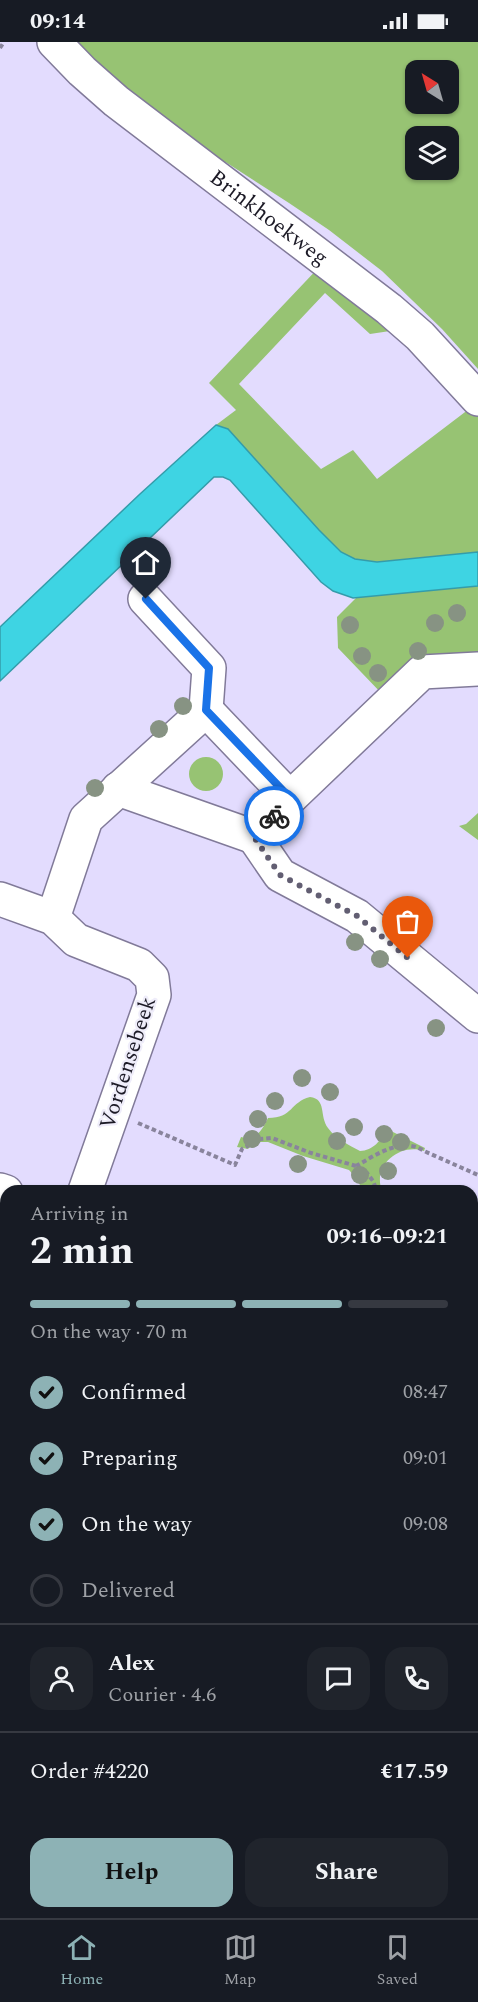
<!DOCTYPE html>
<html lang="en">
<head>
<meta charset="utf-8">
<style>
  body { margin:0; font-family:Spectral,serif; background:#20242c; color:#f1f3f6; height:100vh; display:flex; flex-direction:column; font-size:22px; white-space:nowrap }
  * { box-sizing:border-box; margin:0 }
  p { font-size:20px; color:#9ea1a6 }
  .icon { flex:none; width:33px; height:33px; fill:none; stroke:currentColor; stroke-width:2; stroke-linecap:round; stroke-linejoin:round }
  .map { position:relative; flex:1; overflow:hidden }
  .panel { position:absolute; left:0px; top:1143px; width:478px; height:734px; display:flex; flex-direction:column; background:#171b24; border-radius:18px 18px 0 0; box-shadow:0 2px 4px #0004 }
  .panel>* { flex:none }
  .needle { width:39px; rotate:323deg }
  .fabs { position:absolute; left:405px; top:18px; display:grid; gap:12px }
  .fabs a { display:grid; place-items:center; width:54px; height:54px; border-radius:12px; background:#171b24; box-shadow:0 2px 4px #0004; font-size:30px }
  .pin { position:absolute; display:grid; place-items:center; width:51px; height:51px; color:#fff; margin:-62px -26px; border-radius:50% 50% 50% 0; rotate:-45deg; box-shadow:0 0 6px #0007 }
  .pin .icon { rotate:45deg }
  .courier { position:absolute; display:grid; place-items:center; width:60px; height:60px; margin:-30px; border:4px solid #1a73e8; border-radius:50%; background:#fff; color:#222; box-shadow:0 2px 8px #0007 }
  .headline em { font-style:normal; font-weight:700 }
  .headline div { display:flex; flex-direction:column-reverse }
  .headline { display:flex; align-items:center; justify-content:space-between; height:102px; padding:0 30px }
  h1 { font-size:39px; font-weight:700; line-height:45px }
  .bar { display:grid; grid-template-columns:repeat(4,1fr); gap:9px 6px; align-content:center; height:72px; padding:0 30px }
  .bar i { height:8px; border-radius:4px; background:#363941 }
  .bar .selected { background:#8db2b5 }
  .bar p { grid-column:span 4 }
  .line { display:flex; align-items:center; gap:15px; padding:0 30px; border-top:2px solid #363941 }
  .line div { flex:1 }
  .round { display:grid; place-items:center; flex:none; width:63px; height:63px; border-radius:18px; background:#20242c }
  ol { padding:0 30px; list-style:none }
  li { display:flex; align-items:center; gap:18px; height:66px }
  li p { margin-inline-start:auto }
  li .icon { padding:6px; border-radius:50%; background:#8db2b5; color:#111; stroke-width:4 }
  li:last-child { color:#9ea1a6 }
  li i { width:33px; height:33px; border:3px solid #363941; border-radius:50% }
  .primary-button { display:flex; gap:12px; margin-top:auto; padding:12px 30px }
  .primary-button a { flex:1; height:69px; border-radius:18px; background:#8db2b5; color:#111; font-size:24px; font-weight:700; line-height:69px; text-align:center }
  .primary-button a+a { background:#20242c; color:#f1f3f6 }
  .status { display:flex; justify-content:space-between; align-items:center; height:42px; padding:0 30px; background:#171b24; direction:ltr }
  .status svg { height:16px; fill:currentColor }
  .tab-bar { display:flex; justify-content:space-around; align-items:center; height:84px; border-top:2px solid #363941; background:#171b24; font-size:16px; color:#9ea1a6 }
  .tab-bar a { display:grid; justify-items:center; gap:3px }
  .tab-bar .selected { color:#8db2b5 }
  .map>svg:first-child { display:block }
  .green { fill:#97c373; fill-rule:evenodd }
  .water { fill:#3ed4e3; stroke:#349caa; stroke-width:1.5 }
  .lines { fill:none; stroke-linecap:round; stroke-linejoin:round }
  .minor-casing { stroke:#817a99; stroke-width:36 }
  .path { stroke:#89849c; stroke-width:4; stroke-dasharray:4.5 3; stroke-linecap:butt }
  .minor { stroke:#fff; stroke-width:33 }
  .tree { fill:#879383 }
  .done { stroke:#625e72; stroke-width:6; stroke-dasharray:0 10.8 }
  .route { stroke:#1a73e8; stroke-width:8 }
  .labels { text-anchor:middle; dominant-baseline:central; stroke-width:4.5; stroke-linejoin:round; paint-order:stroke }
  .street-label { font-size:22px; fill:#1c1a26; stroke:#efedfa }
</style>
</head>
<body>
<div class="status"><b>09:14</b><svg viewBox="0 0 49 12"><path d="M0 12V9h3v3zM5 12V6h3v6zM10 12V3h3v9zM15 12V0h3v12zM26 1h20v11H26zM47 4h2v5h-2z"/></svg></div>
<div class="map">
<svg width="478" height="1876" viewBox="0 0 478 1876">
  <rect width="100%" height="100%" fill="#e3dcfe"/>
  <path class="green" d="M 69,0 L 478,0 L 478,327 L 442,287 L 382,229 L 329,188 L 289,161 L 227,121 L 184,99 ZM 416,28 L 448,28 L 448,62 L 416,62 ZM 416,94 L 448,94 L 448,128 L 416,128 Z
    M 323,221 L 390,289 L 370,292 L 325,251 L 239,342 L 321,427 L 353,408 L 377,437 L 473,364 L 478,369 L 478,510 L 377,520 L 355,517 L 341,510 L 319,489 L 228,387 L 216,383 L 236,368 L 209,341 Z
    M 478,544 L 478,619 L 384,654 L 338,606 L 337,575 L 357,555 Z
    M189 732a17 17 0 1 1 34 0a17 17 0 1 1-34 0Z
    M 478,771 L 478,798 L 459,784 L 466,782 Z
    M 310,1055 C 327,1057 319,1074 328,1086 C 336,1097 349,1103 360,1109 C 373,1108 384,1098 383,1085 L 425,1106 L 424,1109 C 400,1101 372,1123 382,1149 L 361,1149 L 359,1139 L 349,1128 L 303,1114 L 268,1100 L 258,1100 L 252,1103 L 248,1107 L 237,1105 L 241,1095 L 250,1097 C 260,1092 263,1086 268,1076 C 293,1076 290,1060 310,1055 Z
    M 0,1544 L 6,1553 L 6,1870 L 252,1870 L 256,1876 L 0,1876 Z"/>
  <path class="water" d="M 216,383 L 228,387 L 319,488 L 341,510 L 355,517 L 377,520 L 478,510 L 478,544 L 353,556 L 333,549 L 321,540 L 230,438 L 223,435 L 214,435 L 0,639 L 0,585 L 140,452 Z"/>
  <g class="lines">
    <defs>
      <g id="minor">
        <path id="s1" d="M 54,0 L 82,29 L 116,59 L 389,267 L 420,294 L 478,357"/>
        <path d="M 206,668 L 290,756"/>
        <path d="M 118,747 L 254,795 L 290,756 L 422,630 L 478,627"/>
        <path d="M 254,795 L 280,833 L 357,874 L 478,974"/>
        <path d="M 0,857 L 53,876 L 76,898 L 139,923 L 152,936 L 154,953 L 85,1149"/>
        <path d="M 53,876 L 86,777 L 206,668 L 209,626 L 145,557"/>
        <path d="M 0,1148 L 6,1150"/>
        <path d="M 472,1312 L 478,1304"/>
        <path d="M 0,1392 L 6,1394"/>
        <path d="M 472,1624 L 478,1626"/>
        <path d="M 472,1751 L 478,1739"/>
        <path d="M 459,1870 L 472,1876"/>
      </g>
    </defs>
    <use href="#minor" class="minor-casing"/>
    <path class="path" d="M 0,6 L 4,0
      M 138,1081 L 235,1123 L 242,1107 L 260,1097 L 272,1096 L 311,1111 L 356,1124 L 367,1131 L 373,1139 L 377,1149
      M 356,1124 C 376,1113 402,1094 424,1109 L 478,1133
      M 0,1698 L 6,1704
      M 120,1870 L 124,1876
      M 396,1876 L 398,1870"/>
    <use href="#minor" class="minor"/>
  </g>
  <g class="tree">
    <circle cx="457" cy="571" r="9"/>
    <circle cx="435" cy="581" r="9"/>
    <circle cx="350" cy="583" r="9"/>
    <circle cx="418" cy="609" r="9"/>
    <circle cx="362" cy="614" r="9"/>
    <circle cx="378" cy="631" r="9"/>
    <circle cx="183" cy="664" r="9"/>
    <circle cx="159" cy="687" r="9"/>
    <circle cx="95" cy="746" r="9"/>
    <circle cx="413" cy="893" r="9"/>
    <circle cx="355" cy="900" r="9"/>
    <circle cx="380" cy="917" r="9"/>
    <circle cx="436" cy="986" r="9"/>
    <circle cx="302" cy="1036" r="9"/>
    <circle cx="330" cy="1050" r="9"/>
    <circle cx="275" cy="1059" r="9"/>
    <circle cx="258" cy="1077" r="9"/>
    <circle cx="354" cy="1085" r="9"/>
    <circle cx="384" cy="1092" r="9"/>
    <circle cx="252" cy="1097" r="9"/>
    <circle cx="337" cy="1099" r="9"/>
    <circle cx="401" cy="1100" r="9"/>
    <circle cx="298" cy="1122" r="9"/>
    <circle cx="388" cy="1129" r="9"/>
    <circle cx="360" cy="1133" r="9"/>
  </g>
  <g class="lines">
    <path class="done" d="M 274,774 L 254,795 L 280,833 L 357,874 L 408,916"/>
    <path class="route" d="M 146,557 L 209,626 L 206,668 L 290,756 L 274,774"/>
  </g>
  <g class="labels">
    <g class="street-label">
      <text stroke="none"><textPath href="#s1" startOffset="278">Brinkhoekweg</textPath></text>
      <text transform="translate(128 1021) rotate(-72)">Vordensebeek</text>
    </g>
  </g>
</svg>
<div class="fabs">
<a><svg class="needle" viewBox="-14 -14 28 28"><path d="M0-13l5 13h-10z" fill="#e53935"/><path d="M0 13l5-13h-10z" fill="#9ea1a6"/></svg></a>
<a><svg class="icon" aria-label="layers" viewBox="0 0 24 24"><path d="M12 4l9 5-9 5-9-5zM3 14l9 5 9-5"/></svg></a>
</div>
<div class="pin" style="left:408px;top:916px;background:#ea580c"><svg class="icon" aria-label="bag" viewBox="0 0 24 24"><path d="M5 8h14l-1 12H6zM9 8a3 3 0 0 1 6 0"/></svg></div>
<div class="pin" style="left:146px;top:557px;background:#1f2937"><svg class="icon" aria-label="home" viewBox="0 0 24 24"><path d="M3 11l9-7 9 7M6 9v11h12V9"/></svg></div>
<div class="courier" style="left:274px;top:774px"><svg class="icon" aria-label="bike" viewBox="0 0 24 24"><circle cx="6" cy="16" r="4"/><circle cx="18" cy="16" r="4"/><path d="M6 16l4-8h5l3 8M10 8l3 8H6M13 5h3"/></svg></div>
<section class="panel">
<div class="headline"><div><h1>2 min</h1><p>Arriving in</p></div><em>09:16–09:21</em></div>
<div class="bar"><i class="selected"></i><i class="selected"></i><i class="selected"></i><i></i><p>On the way · 70 m</p></div>
<ol>
<li><svg class="icon" aria-label="check" viewBox="0 0 24 24"><path d="M5 12l5 5 9-10"/></svg>Confirmed<p>08:47</p></li>
<li><svg class="icon" aria-label="check" viewBox="0 0 24 24"><path d="M5 12l5 5 9-10"/></svg>Preparing<p>09:01</p></li>
<li><svg class="icon" aria-label="check" viewBox="0 0 24 24"><path d="M5 12l5 5 9-10"/></svg>On the way<p>09:08</p></li>
<li><i></i>Delivered</li>
</ol>
<div class="line" style="height:108px"><a class="round"><svg class="icon" aria-label="person" viewBox="0 0 24 24"><circle cx="12" cy="8" r="4"/><path d="M4 21q1-7 8-7t8 7"/></svg></a><div><b>Alex</b><p>Courier · 4.6</p></div><a class="round"><svg class="icon" aria-label="chat" viewBox="0 0 24 24"><path d="M4 5h16v11H9l-5 4z"/></svg></a><a class="round"><svg class="icon" aria-label="phone" viewBox="0 0 24 24"><path d="M5 4h4l2 5-3 2q2 4 5 5l2-3 5 2v4C11 20 4 13 5 4z"/></svg></a></div>
<div class="line" style="height:78px"><div>Order #4220</div><b>€17.59</b></div>
<div class="primary-button"><a>Help</a><a>Share</a></div>
</section>
</div>
<nav class="tab-bar">
<a class="selected"><svg class="icon" aria-label="home" viewBox="0 0 24 24"><path d="M3 11l9-7 9 7M6 9v11h12V9"/></svg>Home</a>
<a><svg class="icon" aria-label="map" viewBox="0 0 24 24"><path d="M3 6l6-2 6 2 6-2v14l-6 2-6-2-6 2zM9 4v14M15 6v14"/></svg>Map</a>
<a><svg class="icon" aria-label="saved" viewBox="0 0 24 24"><path d="M7 4h10v16l-5-4-5 4z"/></svg>Saved</a>
</nav>
</body>
</html>
